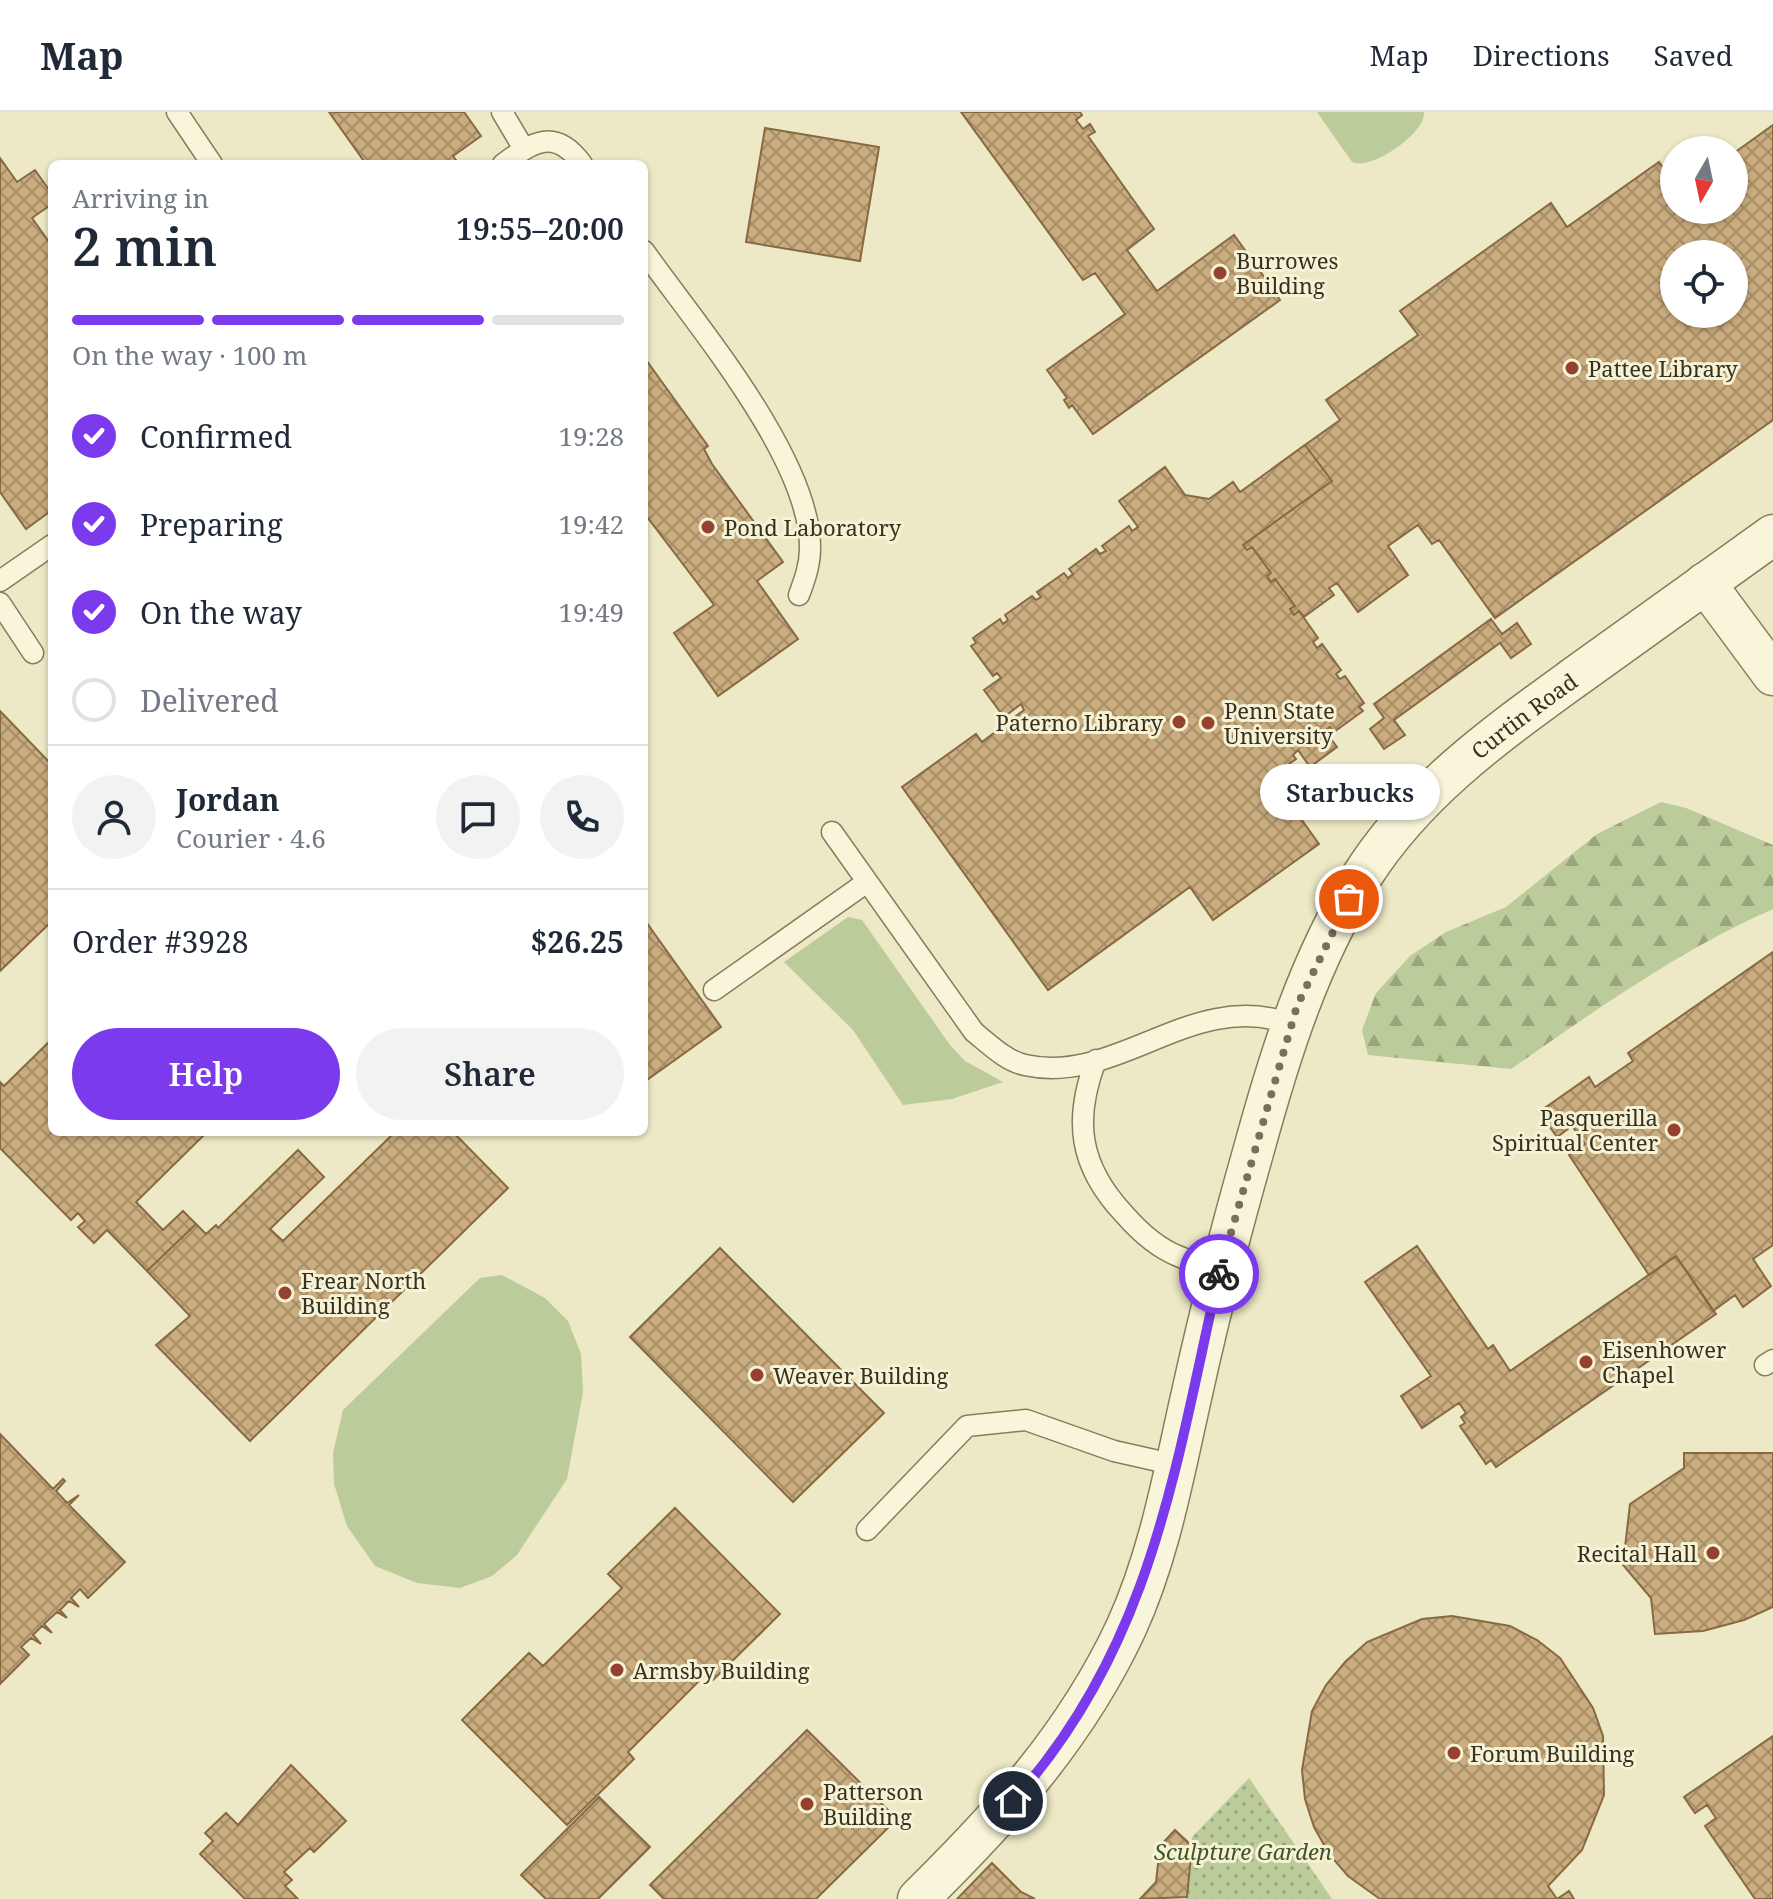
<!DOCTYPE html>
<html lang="en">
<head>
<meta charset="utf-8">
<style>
  body { margin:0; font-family:"Noto Serif",serif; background:#f2f2f3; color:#1f2937; height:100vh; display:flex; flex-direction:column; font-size:30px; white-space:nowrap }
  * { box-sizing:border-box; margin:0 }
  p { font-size:26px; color:#747a83 }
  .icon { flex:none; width:44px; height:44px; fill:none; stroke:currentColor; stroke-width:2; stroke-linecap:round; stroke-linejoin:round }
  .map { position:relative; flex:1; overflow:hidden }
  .panel { position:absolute; left:48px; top:48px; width:600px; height:976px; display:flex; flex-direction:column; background:#fff; border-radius:12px; box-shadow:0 2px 6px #0004 }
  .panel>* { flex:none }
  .needle { width:52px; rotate:189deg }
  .fabs { position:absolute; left:1660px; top:24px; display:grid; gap:16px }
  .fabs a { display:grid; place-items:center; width:88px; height:88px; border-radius:50%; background:#fff; box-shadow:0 2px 6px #0004; font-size:40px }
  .pin { position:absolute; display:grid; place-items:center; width:68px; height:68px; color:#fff; margin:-34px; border:4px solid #fff; border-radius:50%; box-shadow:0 2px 8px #0007 }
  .courier { position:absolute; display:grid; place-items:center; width:80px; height:80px; margin:-40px; border:6px solid #7c3aed; border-radius:50%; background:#fff; color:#222; box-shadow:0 2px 10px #0007 }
  .bubble { position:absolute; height:56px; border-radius:28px; background:#fff; box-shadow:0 2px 6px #0004; font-size:26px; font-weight:600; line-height:56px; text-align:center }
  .head em { font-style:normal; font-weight:600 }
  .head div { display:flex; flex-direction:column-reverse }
  .head { display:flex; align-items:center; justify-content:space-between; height:136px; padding:0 24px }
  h1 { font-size:52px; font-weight:600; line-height:60px }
  .bar { display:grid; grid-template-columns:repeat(4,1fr); gap:12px 8px; align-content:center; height:96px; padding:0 24px }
  .bar i { height:10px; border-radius:6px; background:#e0e1e3 }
  .bar .current { background:#7c3aed }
  .bar p { grid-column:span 4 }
  .line { display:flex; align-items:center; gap:20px; padding:0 24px; border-top:2px solid #e0e1e3 }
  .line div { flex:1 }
  .round { display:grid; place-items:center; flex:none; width:84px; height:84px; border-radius:42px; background:#f2f2f3 }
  ol { padding:0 24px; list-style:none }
  li { display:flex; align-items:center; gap:24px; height:88px }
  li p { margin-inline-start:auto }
  li .icon { padding:8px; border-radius:50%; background:#7c3aed; color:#fff; stroke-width:4 }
  li:last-child { color:#747a83 }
  li i { width:44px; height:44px; border:4px solid #e0e1e3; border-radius:50% }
  .button { display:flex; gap:16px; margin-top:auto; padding:16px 24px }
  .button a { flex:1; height:92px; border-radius:48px; background:#7c3aed; color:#fff; font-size:32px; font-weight:600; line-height:92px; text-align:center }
  .button a+a { background:#f2f2f3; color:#1f2937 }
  header { display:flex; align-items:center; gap:48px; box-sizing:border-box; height:112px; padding:0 40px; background:#fff; border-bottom:2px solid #e0e1e3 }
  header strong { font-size:38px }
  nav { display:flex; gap:44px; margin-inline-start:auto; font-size:28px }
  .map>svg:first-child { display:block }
  .grass { fill:#bccb9a }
  .forest { fill:url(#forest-firs) }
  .park { fill:url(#park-dots) }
  .building { fill:url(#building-cross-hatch); stroke:#876a43; stroke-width:2; fill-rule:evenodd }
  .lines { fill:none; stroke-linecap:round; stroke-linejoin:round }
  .lane-casing { stroke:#887c5c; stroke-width:23 }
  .street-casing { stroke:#887c5c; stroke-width:43 }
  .lane { stroke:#f8f5da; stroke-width:20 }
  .street { stroke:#f8f5da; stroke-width:40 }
  .done { stroke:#78715a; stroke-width:8; stroke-dasharray:0 14.4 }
  .route { stroke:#7c3aed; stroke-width:10 }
  .poi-dot { fill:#96412e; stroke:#f5f2d6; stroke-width:3 }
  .labels { text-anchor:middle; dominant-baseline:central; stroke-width:6; stroke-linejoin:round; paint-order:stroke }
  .poi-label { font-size:22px; fill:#393120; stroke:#f5f2d6; text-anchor:start }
  .street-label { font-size:22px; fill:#393120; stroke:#f5f2d6 }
  .park-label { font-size:22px; font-style:italic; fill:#415527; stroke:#f5f2d6 }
</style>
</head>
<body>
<header>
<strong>Map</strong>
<nav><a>Map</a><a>Directions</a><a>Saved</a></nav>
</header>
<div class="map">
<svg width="1773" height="1787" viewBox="0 0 1773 1787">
  <defs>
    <pattern id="forest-firs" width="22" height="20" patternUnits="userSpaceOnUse" patternTransform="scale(2)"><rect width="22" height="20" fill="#bccb9a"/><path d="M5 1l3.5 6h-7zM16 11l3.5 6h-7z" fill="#9aa57d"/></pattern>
    <pattern id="park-dots" width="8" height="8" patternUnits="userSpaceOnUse" patternTransform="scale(2)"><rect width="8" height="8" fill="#bccb9a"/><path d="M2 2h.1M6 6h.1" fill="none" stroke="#9aa57d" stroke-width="1.8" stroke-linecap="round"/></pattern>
    <pattern id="building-cross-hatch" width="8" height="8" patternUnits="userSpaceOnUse" patternTransform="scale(2)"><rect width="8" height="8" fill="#caac7e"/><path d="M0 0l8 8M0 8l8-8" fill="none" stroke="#a58d67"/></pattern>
  </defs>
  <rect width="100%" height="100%" fill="#ede9c6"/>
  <path class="grass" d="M 1317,0 L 1424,0 C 1426,21 1371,59 1352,50 Z
    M 848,805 L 862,808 L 950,933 L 965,949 L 1003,970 L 952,987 L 903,993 L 853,918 L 784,850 Z
    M 502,1163 L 545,1186 L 568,1209 L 581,1242 L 583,1280 L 567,1367 L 517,1443 L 492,1464 L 460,1476 L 417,1471 L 375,1454 L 347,1414 L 334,1372 L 333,1341 L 343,1298 L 480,1166 Z"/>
  <path class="forest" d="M 1661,690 L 1686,696 L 1773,733 L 1773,797 C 1678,839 1596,898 1511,957 L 1368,943 L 1362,918 L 1376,881 L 1410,844 L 1446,820 L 1506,795 L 1597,722 Z"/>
  <path class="park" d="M 1249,1666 L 1332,1787 L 1185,1787 L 1192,1725 Z"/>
  <path class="building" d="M 329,0 L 464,0 L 481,24 L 453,44 L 459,52 L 366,52 Z
    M 961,0 L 1080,0 L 1082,3 L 1076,8 L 1083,17 L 1090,12 L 1095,20 L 1088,24 L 1154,117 L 1127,138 L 1157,179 L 1234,123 L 1255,152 L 1258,149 L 1264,156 L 1260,159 L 1280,188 L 1093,322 L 1072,293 L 1069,296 L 1064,288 L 1067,286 L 1047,258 L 1125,202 L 1095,161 L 1083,168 Z
    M 1773,13 L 1773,308 L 1495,506 L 1439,428 L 1432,432 L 1418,413 L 1388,434 L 1408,463 L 1358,500 L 1337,471 L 1329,476 L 1334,483 L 1304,505 L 1299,499 L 1294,503 L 1290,497 L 1295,494 L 1275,467 L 1271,470 L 1267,464 L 1271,461 L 1252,435 L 1247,438 L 1243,433 L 1332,369 L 1305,333 L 1340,308 L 1326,288 L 1418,223 L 1400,199 L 1551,91 L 1567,115 L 1659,50 L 1674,71 L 1674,98 L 1734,98 L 1734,41 ZM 1674,142 L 1734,142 L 1734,202 L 1674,202 Z
    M 765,16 L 879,35 L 860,149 L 746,130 Z
    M 0,46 L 17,70 L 35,58 L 52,82 L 52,92 L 32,106 L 52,134 L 52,398 L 26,417 L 0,380 Z
    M 644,245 L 708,334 L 704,337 L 712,352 L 783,450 L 757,469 L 798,527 L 718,584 L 674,521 L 714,493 L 644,401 Z
    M 1305,333 L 1332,369 L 1243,433 L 1247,438 L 1252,435 L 1271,461 L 1267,464 L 1271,470 L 1275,467 L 1295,494 L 1290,497 L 1294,503 L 1299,499 L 1318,526 L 1313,530 L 1317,536 L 1322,532 L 1341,558 L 1336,562 L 1340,567 L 1345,564 L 1364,591 L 1359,595 L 1363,599 L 1334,620 L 1330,615 L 1325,619 L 1337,635 L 1310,655 L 1298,638 L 1293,643 L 1296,647 L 1271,665 L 1319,732 L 1213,808 L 1190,775 L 1048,878 L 902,675 L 976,622 L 982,630 L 1024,598 L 1021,592 L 1004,605 L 984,578 L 1001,566 L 997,561 L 993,564 L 971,534 L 976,531 L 973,526 L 1000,507 L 1003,512 L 1008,508 L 1005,503 L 1032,484 L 1036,488 L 1041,485 L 1037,480 L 1064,461 L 1068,466 L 1073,462 L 1069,457 L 1096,437 L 1100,442 L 1106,439 L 1102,434 L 1129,414 L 1132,419 L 1138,415 L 1119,389 L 1165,355 L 1185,383 L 1209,387 L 1233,370 L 1240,380 Z
    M 1491,507 L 1502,522 L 1517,511 L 1531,532 L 1511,546 L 1500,531 L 1394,608 L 1405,623 L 1384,637 L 1370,617 L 1384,606 L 1374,592 Z
    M 0,599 L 52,653 L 52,809 L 0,859 Z
    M 644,807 L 721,915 L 644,970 Z
    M 1773,840 L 1773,1133 L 1753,1147 L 1771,1174 L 1743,1195 L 1735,1183 L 1713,1199 L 1676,1144 L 1649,1163 L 1569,1043 L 1585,1032 L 1572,1014 L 1557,1025 L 1539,1000 L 1589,965 L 1595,975 L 1633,949 L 1628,941 Z
    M 52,927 L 52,1020 L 207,1020 L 136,1090 L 163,1118 L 183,1099 L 196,1112 L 147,1159 L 107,1118 L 94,1131 L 78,1115 L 85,1109 L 78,1101 L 71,1108 L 0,1036 L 0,970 L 4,974 Z
    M 395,1020 L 453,1020 L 508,1076 L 250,1329 L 156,1233 L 190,1204 L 147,1159 L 196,1112 L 206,1122 L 216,1113 L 218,1116 L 298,1038 L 324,1065 L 270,1117 L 283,1129 Z
    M 1417,1134 L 1488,1237 L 1493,1233 L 1510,1259 L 1676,1144 L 1716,1202 L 1496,1355 L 1491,1348 L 1486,1352 L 1460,1314 L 1465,1311 L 1461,1305 L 1466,1301 L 1459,1291 L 1422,1316 L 1401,1284 L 1431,1264 L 1365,1170 Z
    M 720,1136 L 884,1301 L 793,1390 L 630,1225 Z
    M 0,1322 L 53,1377 L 63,1367 L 65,1369 L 56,1379 L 67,1391 L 79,1383 L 69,1393 L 125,1450 L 88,1486 L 80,1477 L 71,1486 L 79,1495 L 69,1489 L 60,1498 L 67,1506 L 57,1500 L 44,1512 L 52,1521 L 42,1514 L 33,1523 L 41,1532 L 31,1526 L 21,1535 L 29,1543 L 0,1572 Z
    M 1684,1341 L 1773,1341 L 1773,1495 L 1744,1508 L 1703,1519 L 1655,1522 L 1651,1486 L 1623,1453 L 1630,1392 L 1684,1356 Z
    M 675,1396 L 780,1502 L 713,1568 L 706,1562 L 628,1640 L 634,1647 L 567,1713 L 462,1608 L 529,1541 L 543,1554 L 622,1476 L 608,1462 Z
    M 1452,1504 L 1510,1514 L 1537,1528 L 1560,1546 L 1593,1596 L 1603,1624 L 1604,1683 L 1582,1738 L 1548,1774 L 1557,1787 L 1569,1779 L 1574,1787 L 1380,1787 L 1348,1764 L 1329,1742 L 1314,1715 L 1305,1687 L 1302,1658 L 1312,1599 L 1326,1573 L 1345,1550 L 1367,1530 L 1422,1507 Z
    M 807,1618 L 897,1707 L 816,1787 L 664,1787 L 650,1773 Z
    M 1773,1624 L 1773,1787 L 1755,1787 L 1705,1714 L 1716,1706 L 1707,1693 L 1695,1701 L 1684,1685 Z
    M 291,1653 L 346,1709 L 314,1740 L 310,1736 L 284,1760 L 292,1768 L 285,1774 L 298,1787 L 245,1787 L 200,1742 L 213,1729 L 205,1721 L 226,1701 L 238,1713 Z
    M 599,1685 L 650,1735 L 598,1787 L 546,1787 L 521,1763 Z
    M 1175,1718 L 1192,1734 L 1187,1785 L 1140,1787 L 1156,1770 L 1160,1734 Z
    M 992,1751 L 1021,1780 L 1035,1787 L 957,1787 Z"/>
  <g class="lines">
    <defs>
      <path id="lane" d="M 177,0 L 212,52
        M 502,0 L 524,37
        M 503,52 C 533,30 555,15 582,52
        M 644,139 C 695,211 811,347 810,436 C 810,453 805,467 799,483
        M 0,469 L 52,433
        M 0,491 L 33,541
        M 832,720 L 974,920 C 989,932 1006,949 1025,953 C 1118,974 1192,876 1291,912
        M 714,878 L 867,770
        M 1096,948 C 1073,1008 1079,1054 1124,1102 C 1138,1118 1158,1136 1178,1144 C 1191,1150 1206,1153 1220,1158
        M 1765,1253 L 1773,1248
        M 867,1418 L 967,1314 L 1026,1308 L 1114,1339 L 1176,1353"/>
      <g id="street">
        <path d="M 1705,471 L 1773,563"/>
        <path id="s1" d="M 918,1787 C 1002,1704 1075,1625 1126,1516 C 1160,1442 1174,1360 1192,1281 C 1210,1199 1231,1118 1254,1037 C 1280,942 1309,849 1362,764 C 1416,679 1495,623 1575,565 C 1641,517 1707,470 1773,423"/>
      </g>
    </defs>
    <use href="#lane" class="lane-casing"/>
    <use href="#street" class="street-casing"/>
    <use href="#lane" class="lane"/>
    <use href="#street" class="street"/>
  </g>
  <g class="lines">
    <path class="done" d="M 1219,1162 L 1297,894 L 1349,787"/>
    <path class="route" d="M 1013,1689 C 1152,1535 1175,1356 1219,1162"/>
  </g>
  <g class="poi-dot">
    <circle cx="1220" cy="161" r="8"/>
    <circle cx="1572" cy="256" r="8"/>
    <circle cx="708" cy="415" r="8"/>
    <circle cx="1179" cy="610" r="8"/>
    <circle cx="1208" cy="611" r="8"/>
    <circle cx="1674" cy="1018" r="8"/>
    <circle cx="285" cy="1181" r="8"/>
    <circle cx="1586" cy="1250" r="8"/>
    <circle cx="757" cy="1263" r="8"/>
    <circle cx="1713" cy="1441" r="8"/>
    <circle cx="617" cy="1558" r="8"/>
    <circle cx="1454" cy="1641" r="8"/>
    <circle cx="807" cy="1692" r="8"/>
  </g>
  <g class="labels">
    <g class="poi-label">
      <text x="1236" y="148">Burrowes<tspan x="1236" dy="25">Building</tspan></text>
      <text x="1588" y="256">Pattee Library</text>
      <text x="724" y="415">Pond Laboratory</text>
      <text x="1224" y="598">Penn State<tspan x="1224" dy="25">University</tspan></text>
      <text x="1163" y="610" text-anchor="end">Paterno Library</text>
      <text x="1658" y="1005" text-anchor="end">Pasquerilla<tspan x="1658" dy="25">Spiritual Center</tspan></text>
      <text x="301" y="1168">Frear North<tspan x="301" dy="25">Building</tspan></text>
      <text x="1602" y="1237">Eisenhower<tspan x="1602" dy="25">Chapel</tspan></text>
      <text x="773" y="1263">Weaver Building</text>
      <text x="1697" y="1441" text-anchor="end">Recital Hall</text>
      <text x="633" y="1558">Armsby Building</text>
      <text x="1470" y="1641">Forum Building</text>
      <text x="823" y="1679">Patterson<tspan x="823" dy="25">Building</tspan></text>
    </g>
    <g class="street-label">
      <text stroke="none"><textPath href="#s1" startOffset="1364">Curtin Road</textPath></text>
    </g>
    <g class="park-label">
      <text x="1243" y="1739">Sculpture Garden</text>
    </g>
  </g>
</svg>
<div class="fabs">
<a><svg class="needle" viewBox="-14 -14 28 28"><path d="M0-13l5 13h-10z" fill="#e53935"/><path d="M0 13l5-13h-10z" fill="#747a83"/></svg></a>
<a><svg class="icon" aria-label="locate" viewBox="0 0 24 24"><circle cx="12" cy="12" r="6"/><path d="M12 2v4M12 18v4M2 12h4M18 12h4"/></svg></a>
</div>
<div class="pin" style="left:1349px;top:787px;background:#ea580c"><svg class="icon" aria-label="bag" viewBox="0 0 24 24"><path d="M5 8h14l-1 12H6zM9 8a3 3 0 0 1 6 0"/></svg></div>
<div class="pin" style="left:1013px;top:1689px;background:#1f2937"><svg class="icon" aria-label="home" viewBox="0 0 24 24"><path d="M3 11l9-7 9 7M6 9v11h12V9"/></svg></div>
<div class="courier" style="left:1219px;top:1162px"><svg class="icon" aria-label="bike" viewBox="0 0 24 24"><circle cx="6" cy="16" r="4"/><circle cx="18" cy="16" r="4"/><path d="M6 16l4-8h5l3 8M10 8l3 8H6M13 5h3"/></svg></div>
<div class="bubble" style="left:1260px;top:652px;width:180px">Starbucks</div>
<section class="panel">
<div class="head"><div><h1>2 min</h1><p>Arriving in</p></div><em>19:55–20:00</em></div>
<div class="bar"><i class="current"></i><i class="current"></i><i class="current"></i><i></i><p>On the way · 100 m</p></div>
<ol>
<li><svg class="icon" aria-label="check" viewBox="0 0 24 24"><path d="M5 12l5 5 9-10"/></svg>Confirmed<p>19:28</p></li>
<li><svg class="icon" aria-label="check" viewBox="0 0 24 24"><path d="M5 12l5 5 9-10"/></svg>Preparing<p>19:42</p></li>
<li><svg class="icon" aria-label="check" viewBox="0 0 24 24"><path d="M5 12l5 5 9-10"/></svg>On the way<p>19:49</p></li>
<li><i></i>Delivered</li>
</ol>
<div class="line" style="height:144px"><a class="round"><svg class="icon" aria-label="person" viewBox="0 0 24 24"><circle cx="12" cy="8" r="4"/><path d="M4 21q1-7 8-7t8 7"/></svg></a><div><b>Jordan</b><p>Courier · 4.6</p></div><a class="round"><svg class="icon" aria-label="chat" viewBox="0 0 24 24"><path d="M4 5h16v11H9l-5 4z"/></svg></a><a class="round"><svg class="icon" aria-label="phone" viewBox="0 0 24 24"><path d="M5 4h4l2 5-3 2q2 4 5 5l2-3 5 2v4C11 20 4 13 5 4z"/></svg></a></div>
<div class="line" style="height:104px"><div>Order #3928</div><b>$26.25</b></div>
<div class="button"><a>Help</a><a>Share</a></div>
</section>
</div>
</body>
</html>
